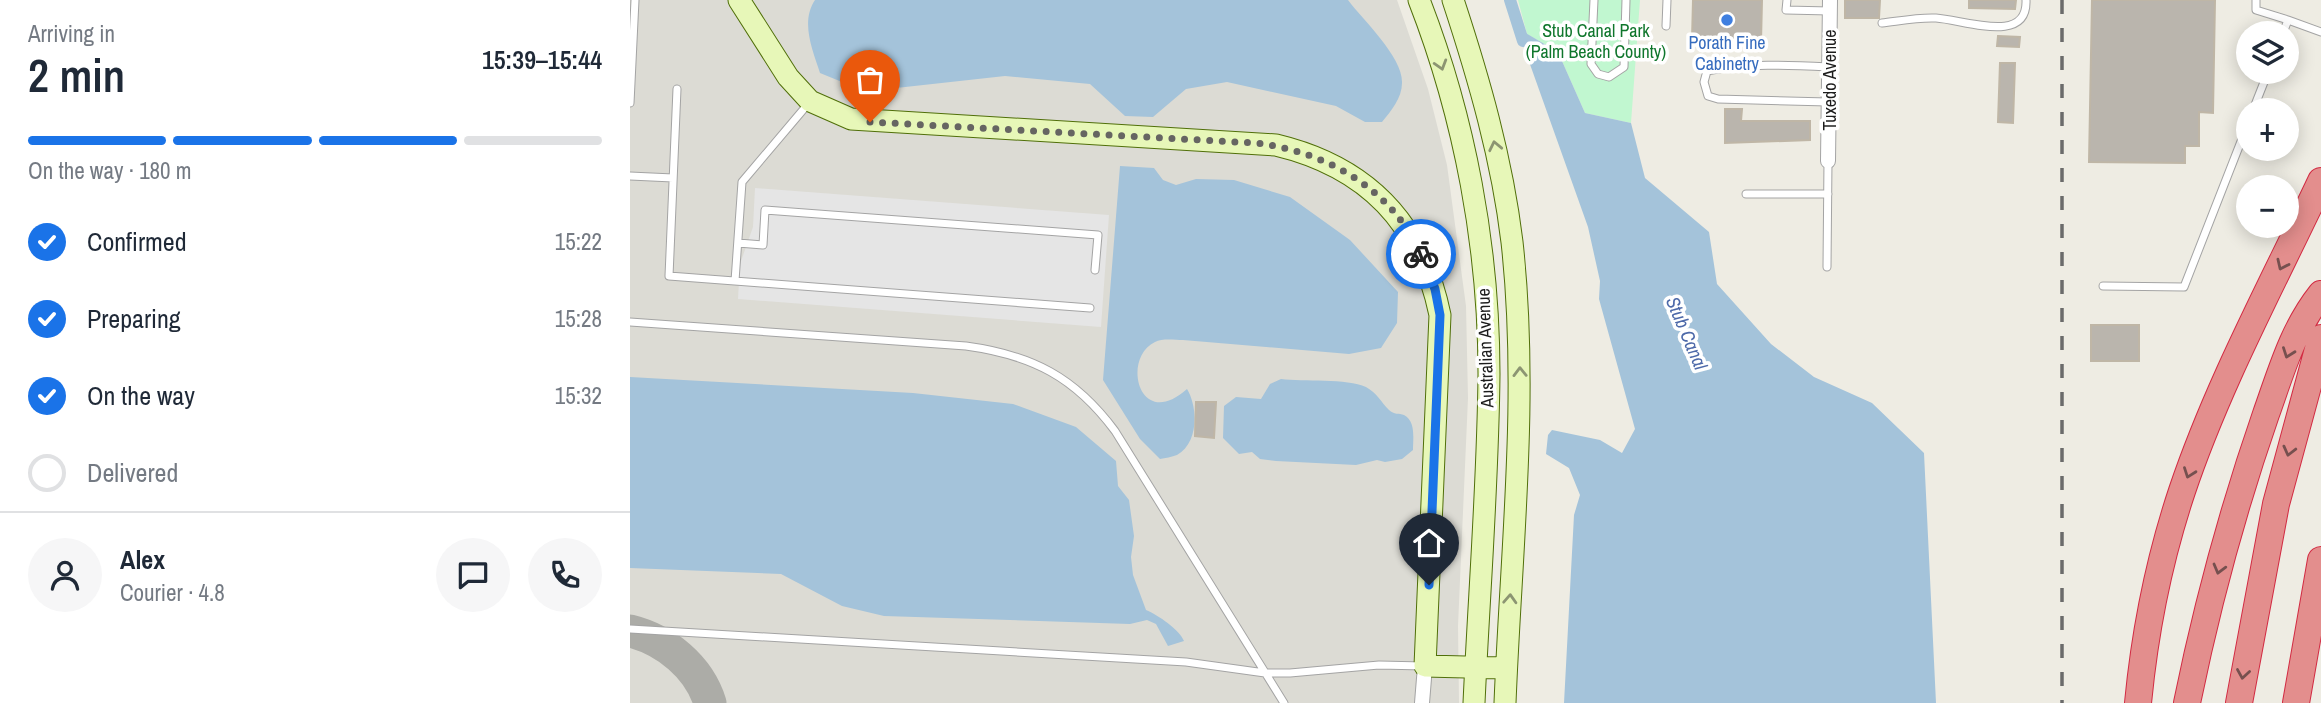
<!DOCTYPE html>
<html lang="en">
<head>
<meta charset="utf-8">
<style>
  body { margin:0; font-family:"Archivo Narrow",sans-serif; background:#f6f6f7; color:#1f2937; height:100vh; display:flex; flex-direction:column; font-size:26px; white-space:nowrap }
  * { box-sizing:border-box; margin:0 }
  p { font-size:23px; color:#747a83 }
  .icon { flex:none; width:38px; height:38px; fill:none; stroke:currentColor; stroke-width:2; stroke-linecap:round; stroke-linejoin:round }
  .map { position:relative; flex:1; overflow:hidden }
  .panel { display:flex; flex-direction:column; background:#fff; width:630px }
  .panel>* { flex:none }
  .fabs { position:absolute; left:1606px; top:21px; display:grid; gap:14px }
  .fabs a { display:grid; place-items:center; width:63px; height:63px; border-radius:50%; background:#fff; box-shadow:0 4px 18px #0003; font-size:35px }
  .pin { position:absolute; display:grid; place-items:center; width:60px; height:60px; color:#fff; margin:-72px -30px; border-radius:50% 50% 50% 0; rotate:-45deg; box-shadow:0 0 7px #0007 }
  .pin .icon { rotate:45deg }
  .courier { position:absolute; display:grid; place-items:center; width:70px; height:70px; margin:-35px; border:5px solid #1a73e8; border-radius:50%; background:#fff; color:#222; box-shadow:0 2px 9px #0007 }
  .summary em { font-style:normal; font-weight:600 }
  .summary div { display:flex; flex-direction:column-reverse }
  .summary { display:flex; align-items:center; justify-content:space-between; height:119px; padding:0 28px }
  h1 { font-size:46px; font-weight:600; line-height:52px }
  .bar { display:grid; grid-template-columns:repeat(4,1fr); gap:10px 7px; align-content:center; height:84px; padding:0 28px }
  .bar i { height:9px; border-radius:5px; background:#e0e1e3 }
  .bar .on { background:#1a73e8 }
  .bar p { grid-column:span 4 }
  .line { display:flex; align-items:center; gap:18px; padding:0 28px; border-top:2px solid #e0e1e3 }
  .line div { flex:1 }
  .round { display:grid; place-items:center; flex:none; width:74px; height:74px; border-radius:37px; background:#f6f6f7 }
  ol { padding:0 28px; list-style:none }
  li { display:flex; align-items:center; gap:21px; height:77px }
  li p { margin-inline-start:auto }
  li .icon { padding:7px; border-radius:50%; background:#1a73e8; color:#fff; stroke-width:4 }
  li:last-child { color:#747a83 }
  li i { width:38px; height:38px; border:4px solid #e0e1e3; border-radius:50% }
  main { display:flex; flex:1; min-height:0 }
  .map>svg:first-child { display:block }
  .airport { fill:#dcdbd4 }
  .park { fill:#c1f7d0 }
  .parking { fill:#e5e5e5 }
  .water { fill:#a4c3da }
  .lines { fill:none; stroke-linecap:round; stroke-linejoin:round }
  .canal { stroke:#a4c3da; stroke-width:12 }
  .taxiway { stroke:#acaca7; stroke-width:33 }
  .building { fill:#bab5ad; stroke:#bfb6a6; stroke-width:2 }
  .lane-casing { stroke:#a4a4a4; stroke-width:9 }
  .street-casing { stroke:#a4a4a4; stroke-width:16 }
  .secondary-casing { stroke:#506f09; stroke-width:23 }
  .highway-casing { stroke:#d22a42; stroke-width:28 }
  .lane { stroke:#fff; stroke-width:7 }
  .street { stroke:#fff; stroke-width:14 }
  .secondary { stroke:#e7f7b8; stroke-width:21 }
  .highway { stroke:#e38e8d; stroke-width:26 }
  .rail { stroke:#6b6b6b; stroke-width:3.5; stroke-dasharray:14 14; stroke-linecap:butt }
  .oneway { stroke:#8c9572 }
  .oneway2 { stroke:#76504f }
  .done { stroke:#666562; stroke-width:7; stroke-dasharray:0 12.6 }
  .route { stroke:#1a73e8; stroke-width:9 }
  .shop-dot { fill:#3f7fe0; stroke:#fff; stroke-width:2.5 }
  .labels { text-anchor:middle; dominant-baseline:central; stroke-width:7; stroke-linejoin:round; paint-order:stroke }
  .park-label { font-size:18px; fill:#0f762c; stroke:#fff }
  .shop-label { font-size:18px; fill:#366cbe; stroke:#fff }
  .street-label { font-size:18px; fill:#1d1d1d; stroke:#fff }
  .water-label { font-size:19px; font-style:italic; fill:#4d69a9; stroke:#fff }
</style>
</head>
<body>
<main>
<section class="panel">
<div class="summary"><div><h1>2 min</h1><p>Arriving in</p></div><em>15:39–15:44</em></div>
<div class="bar"><i class="on"></i><i class="on"></i><i class="on"></i><i></i><p>On the way · 180 m</p></div>
<ol>
<li><svg class="icon" aria-label="check" viewBox="0 0 24 24"><path d="M5 12l5 5 9-10"/></svg>Confirmed<p>15:22</p></li>
<li><svg class="icon" aria-label="check" viewBox="0 0 24 24"><path d="M5 12l5 5 9-10"/></svg>Preparing<p>15:28</p></li>
<li><svg class="icon" aria-label="check" viewBox="0 0 24 24"><path d="M5 12l5 5 9-10"/></svg>On the way<p>15:32</p></li>
<li><i></i>Delivered</li>
</ol>
<div class="line" style="height:126px"><a class="round"><svg class="icon" aria-label="person" viewBox="0 0 24 24"><circle cx="12" cy="8" r="4"/><path d="M4 21q1-7 8-7t8 7"/></svg></a><div><b>Alex</b><p>Courier · 4.8</p></div><a class="round"><svg class="icon" aria-label="chat" viewBox="0 0 24 24"><path d="M4 5h16v11H9l-5 4z"/></svg></a><a class="round"><svg class="icon" aria-label="phone" viewBox="0 0 24 24"><path d="M5 4h4l2 5-3 2q2 4 5 5l2-3 5 2v4C11 20 4 13 5 4z"/></svg></a></div>
</section>
<div class="map">
<svg width="1691" height="703" viewBox="0 0 1691 703">
  <rect width="100%" height="100%" fill="#eeece3"/>
  <path class="airport" d="M 0,0 L 767,0 L 798,89 L 817,165 L 836,306 L 838,398 L 828,626 L 829,703 L 0,703 Z"/>
  <path class="park" d="M 888,0 L 1010,0 L 1001,123 L 955,113 L 928,52 L 897,34 Z"/>
  <path class="parking" d="M 125,188 L 479,215 L 471,327 L 108,299 L 110,264 L 123,227 Z"/>
  <path class="water" d="M 185,0 L 718,0 C 733,20 773,57 772,83 C 772,98 761,111 752,122 L 735,122 L 706,106 L 597,82 L 556,89 L 523,117 L 495,116 L 460,84 L 375,76 L 248,90 L 212,82 L 190,73 C 183,51 170,22 185,0 Z
    M 887,28 L 928,52 L 955,113 L 1001,123 L 1015,178 L 1079,232 L 1087,284 L 1141,344 L 1184,377 L 1242,403 L 1294,453 L 1306,703 L 934,703 L 944,515 L 950,495 L 939,468 L 916,454 L 918,435 L 922,430 L 970,440 L 992,453 L 1005,429 L 969,299 L 970,281 L 958,227 Z
    M 490,166 L 524,168 L 533,180 L 546,185 L 566,179 L 604,180 L 660,197 L 720,240 L 768,292 L 767,323 L 751,348 L 719,354 L 553,340 C 545,340 532,338 525,342 C 491,358 509,432 557,389 C 568,407 569,443 547,455 C 542,457 535,458 530,459 L 510,439 L 473,380 Z
    M 0,377 L 283,393 L 383,404 L 446,427 L 486,461 L 488,486 L 499,500 L 504,536 L 501,557 L 503,575 L 516,610 C 528,615 550,630 554,641 L 538,646 L 526,624 L 517,620 L 500,624 L 254,616 L 212,606 L 151,574 L 0,568 Z
    M 651,379 C 673,382 717,378 736,387 C 747,393 751,402 759,410 C 764,415 769,413 774,415 C 786,421 783,439 783,450 L 772,459 L 755,462 L 747,460 L 726,465 L 646,461 L 630,459 L 622,452 L 609,454 L 593,438 L 594,406 L 606,397 L 631,399 L 640,384 Z"/>
  <g class="lines">
    <path class="canal" d="M 880,0 L 893,41"/>
    <path class="taxiway" d="M 0,631 C 36,640 69,667 80,703"/>
  </g>
  <path class="building" d="M 1063,0 L 1132,0 L 1131,42 L 1062,40 Z
    M 1215,0 L 1250,0 L 1249,18 L 1215,18 Z
    M 1339,0 L 1386,0 L 1385,9 L 1339,8 Z
    M 1462,0 L 1585,0 L 1583,113 L 1569,112 L 1569,146 L 1555,146 L 1555,163 L 1459,162 Z
    M 1368,36 L 1390,37 L 1389,47 L 1367,46 Z
    M 1370,63 L 1385,63 L 1383,123 L 1368,122 Z
    M 1095,109 L 1112,109 L 1111,121 L 1180,121 L 1180,140 L 1095,143 Z
    M 1461,325 L 1509,325 L 1509,361 L 1461,361 Z
    M 566,402 L 586,402 L 584,438 L 565,436 Z"/>
  <g class="lines">
    <defs>
      <path id="lane" d="M 964,0 L 961,64 L 968,74 L 979,77 L 994,67 L 996,0
        M 1157,0 L 1156,10 L 1200,11
        M 1626,0 L 1626,10 L 1658,20
        M 1252,23 C 1269,21 1289,17 1306,18 C 1335,20 1398,45 1396,0
        M 1036,26 L 1037,0
        M 1653,33 L 1658,20 L 1691,32
        M 47,89 L 39,276 L 460,308
        M 1198,102 L 1088,99 L 1078,96 L 1074,82 L 1077,71 C 1117,63 1158,65 1199,67
        M 0,103 L 5,0
        M 1623,110 L 1638,72
        M 0,176 L 43,178
        M 1116,194 L 1198,194
        M 108,243 L 133,245 L 135,210 L 468,235 L 465,270
        M 1197,267 L 1198,161
        M 105,281 L 112,182 L 178,104
        M 1473,286 L 1554,287 L 1619,121
        M 0,322 L 336,346 C 402,355 445,377 485,431 L 654,703
        M 0,629 L 556,662 L 635,673 L 660,673 L 749,665 L 794,666"/>
      <path id="street" d="M 1198,161 L 1200,0
        M 792,703 L 795,666"/>
      <path id="secondary" d="M 109,0 L 158,77 L 180,101 L 221,119 L 646,145 C 738,167 791,223 810,315 L 795,666 L 876,668
        M 789,0 C 835,118 859,248 859,374 C 858,484 849,594 844,703
        M 823,0 C 849,79 872,159 882,242 C 899,395 881,550 875,703"/>
      <path id="highway" d="M 1508,703 C 1515,630 1529,560 1552,491 C 1588,384 1643,283 1691,181
        M 1557,703 C 1577,605 1603,509 1636,414 C 1651,372 1663,329 1691,294
        M 1609,703 L 1646,504 L 1691,338
        M 1666,703 L 1691,560"/>
    </defs>
    <use href="#lane" class="lane-casing"/>
    <use href="#street" class="street-casing"/>
    <use href="#secondary" class="secondary-casing"/>
    <use href="#highway" class="highway-casing"/>
    <use href="#lane" class="lane"/>
    <use href="#street" class="street"/>
    <use href="#secondary" class="secondary"/>
    <use href="#highway" class="highway"/>
    <path class="rail" d="M 1432,0 L 1432,703"/>
  </g>
  <defs><path id="oneway-chevron" d="M-2-3.5L2.5 0L-2 3.5" fill="none" stroke-width="1.6" stroke-linecap="round" stroke-linejoin="round" transform="scale(1.75)"/></defs>
  <g class="oneway">
    <use href="#oneway-chevron" transform="translate(811 65) rotate(73)"/>
    <use href="#oneway-chevron" transform="translate(865 146) rotate(-102)"/>
    <use href="#oneway-chevron" transform="translate(890 372) rotate(-91)"/>
    <use href="#oneway-chevron" transform="translate(880 599) rotate(-87)"/>
  </g>
  <g class="oneway2">
    <use href="#oneway-chevron" transform="translate(1652 265) rotate(115)"/>
    <use href="#oneway-chevron" transform="translate(1658 353) rotate(110)"/>
    <use href="#oneway-chevron" transform="translate(1659 451) rotate(104)"/>
    <use href="#oneway-chevron" transform="translate(1559 473) rotate(110)"/>
    <use href="#oneway-chevron" transform="translate(1589 569) rotate(105)"/>
    <use href="#oneway-chevron" transform="translate(1613 674) rotate(99)"/>
  </g>
  <g class="lines">
    <path class="done" d="M 240,122 L 625,143 C 695,151 761,188 791,254"/>
    <path class="route" d="M 791,254 L 805,289 L 810,315 L 799,585"/>
  </g>
  <circle class="shop-dot" cx="1097" cy="20" r="7"/>
  <g class="labels">
    <g class="park-label">
      <text x="966" y="30">Stub Canal Park<tspan x="966" dy="21">(Palm Beach County)</tspan></text>
    </g>
    <g class="shop-label">
      <text x="1097" y="42">Porath Fine<tspan x="1097" dy="21">Cabinetry</tspan></text>
    </g>
    <g class="street-label">
      <text transform="translate(1199 80) rotate(-90)">Tuxedo Avenue</text>
      <text transform="translate(855 348) rotate(-92)">Australian Avenue</text>
    </g>
    <g class="water-label">
      <text transform="translate(1057 333) rotate(67)">Stub Canal</text>
    </g>
  </g>
</svg>
<div class="fabs">
<a><svg class="icon" aria-label="layers" viewBox="0 0 24 24"><path d="M12 4l9 5-9 5-9-5zM3 14l9 5 9-5"/></svg></a>
<a>+</a>
<a>−</a>
</div>
<div class="pin" style="left:240px;top:122px;background:#ea580c"><svg class="icon" aria-label="bag" viewBox="0 0 24 24"><path d="M5 8h14l-1 12H6zM9 8a3 3 0 0 1 6 0"/></svg></div>
<div class="pin" style="left:799px;top:585px;background:#1f2937"><svg class="icon" aria-label="home" viewBox="0 0 24 24"><path d="M3 11l9-7 9 7M6 9v11h12V9"/></svg></div>
<div class="courier" style="left:791px;top:254px"><svg class="icon" aria-label="bike" viewBox="0 0 24 24"><circle cx="6" cy="16" r="4"/><circle cx="18" cy="16" r="4"/><path d="M6 16l4-8h5l3 8M10 8l3 8H6M13 5h3"/></svg></div>
</div>
</main>
</body>
</html>
